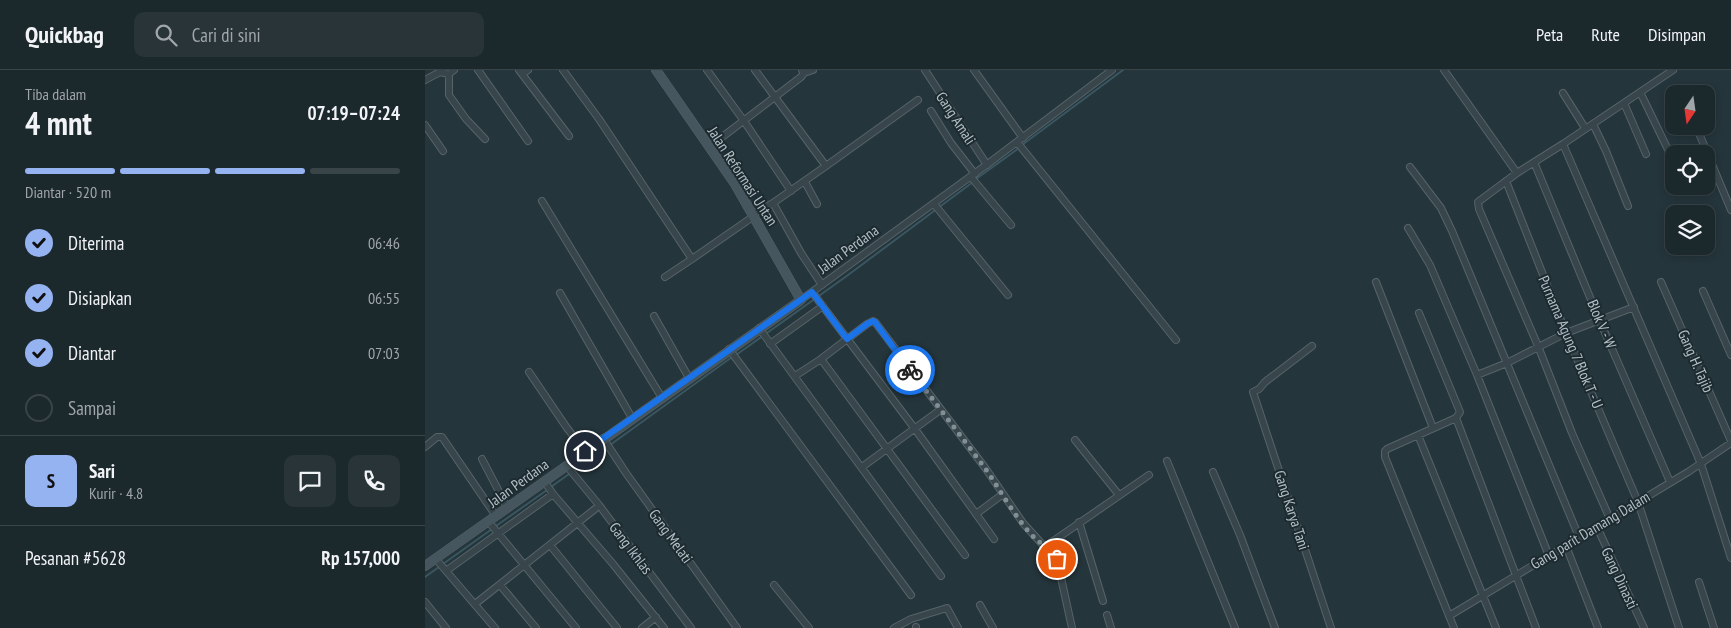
<!DOCTYPE html>
<html lang="id">
<head>
<meta charset="utf-8">
<style>
  body { margin:0; font-family:"PT Sans Narrow",sans-serif; background:#283438; color:#f1f3f6; height:100vh; display:flex; flex-direction:column; font-size:19px; white-space:nowrap }
  * { box-sizing:border-box; margin:0 }
  p { font-size:16px; color:#a0a6a9 }
  .icon { flex:none; width:28px; height:28px; fill:none; stroke:currentColor; stroke-width:2; stroke-linecap:round; stroke-linejoin:round }
  .map { position:relative; flex:1; overflow:hidden }
  .sheet { display:flex; flex-direction:column; background:#1b282c; width:425px }
  .sheet>* { flex:none }
  .needle { width:32px; rotate:193deg }
  .controls { position:absolute; left:1240px; top:15px; display:grid; gap:10px }
  .controls a { display:grid; place-items:center; width:50px; height:50px; border-radius:10px; background:#1b282c; box-shadow:0 2px 8px #0003,0 0 0 1px #394448; font-size:25px }
  .pin { position:absolute; display:grid; place-items:center; width:42px; height:42px; color:#fff; margin:-21px; border:2px solid #fff; border-radius:50%; box-shadow:0 1px 5px #0007 }
  .courier { position:absolute; display:grid; place-items:center; width:50px; height:50px; margin:-25px; border:4px solid #1a73e8; border-radius:50%; background:#fff; color:#222; box-shadow:0 1px 6px #0007 }
  .head em { font-style:normal; font-weight:600 }
  .head div { display:flex; flex-direction:column-reverse }
  .head { display:flex; align-items:center; justify-content:space-between; height:85px; padding:0 25px }
  h1 { font-size:32px; font-weight:600; line-height:38px }
  .bar { display:grid; grid-template-columns:repeat(4,1fr); gap:8px 5px; align-content:center; height:60px; padding:0 25px }
  .bar i { height:6px; border-radius:4px; background:#394448 }
  .bar .current { background:#95b2f1 }
  .bar p { grid-column:span 4 }
  .line { display:flex; align-items:center; gap:12px; padding:0 25px; border-top:1px solid #394448 }
  .line div { flex:1 }
  .round { display:grid; place-items:center; flex:none; width:52px; height:52px; border-radius:10px; background:#283438 }
  ol { padding:0 25px; list-style:none }
  li { display:flex; align-items:center; gap:15px; height:55px }
  li p { margin-inline-start:auto }
  li .icon { padding:5px; border-radius:50%; background:#95b2f1; color:#111; stroke-width:4 }
  li:last-child { color:#a0a6a9 }
  li i { width:28px; height:28px; border:2px solid #394448; border-radius:50% }
  header { display:flex; align-items:center; gap:30px; box-sizing:border-box; height:70px; padding:0 25px; background:#1b282c; border-bottom:1px solid #394448 }
  header strong { font-size:24px }
  nav { display:flex; gap:28px; margin-inline-start:auto; font-size:18px }
  .search { width:350px; height:45px; background:#283438; display:flex; align-items:center; gap:12px; box-sizing:border-box; padding:0 18px; border-radius:10px; color:#a0a6a9; font-size:19px }
  main { display:flex; flex:1; min-height:0 }
  .map>svg:first-child { display:block }
  .lines { fill:none; stroke-linecap:round; stroke-linejoin:round }
  .stream { stroke:#395661; stroke-width:2 }
  .street-casing { stroke:#566469; stroke-width:8 }
  .secondary-casing { stroke:#566469; stroke-width:10 }
  .street { stroke:#38464b; stroke-width:6 }
  .secondary { stroke:#46565e; stroke-width:9 }
  .done { stroke:#819095; stroke-width:5; stroke-dasharray:0 9 }
  .route { stroke:#1a73e8; stroke-width:6 }
  .labels { text-anchor:middle; dominant-baseline:central; stroke-width:4; stroke-linejoin:round; paint-order:stroke }
  .street-label { font-size:15px; fill:#b3c1c6; stroke:#1d2b30 }
</style>
</head>
<body>
<header>
<strong>Quickbag</strong>
<div class="search"><svg class="icon" aria-label="search" viewBox="0 0 24 24"><circle cx="10" cy="10" r="6"/><path d="M15 15l6 6"/></svg>Cari di sini</div>
<nav><a>Peta</a><a>Rute</a><a>Disimpan</a></nav>
</header>
<main>
<section class="sheet">
<div class="head"><div><h1>4 mnt</h1><p>Tiba dalam</p></div><em>07:19–07:24</em></div>
<div class="bar"><i class="current"></i><i class="current"></i><i class="current"></i><i></i><p>Diantar · 520 m</p></div>
<ol>
<li><svg class="icon" aria-label="check" viewBox="0 0 24 24"><path d="M5 12l5 5 9-10"/></svg>Diterima<p>06:46</p></li>
<li><svg class="icon" aria-label="check" viewBox="0 0 24 24"><path d="M5 12l5 5 9-10"/></svg>Disiapkan<p>06:55</p></li>
<li><svg class="icon" aria-label="check" viewBox="0 0 24 24"><path d="M5 12l5 5 9-10"/></svg>Diantar<p>07:03</p></li>
<li><i></i>Sampai</li>
</ol>
<div class="line" style="height:90px"><b class="round" style="background:#95b2f1;color:#111">S</b><div><b>Sari</b><p>Kurir · 4.8</p></div><a class="round"><svg class="icon" aria-label="chat" viewBox="0 0 24 24"><path d="M4 5h16v11H9l-5 4z"/></svg></a><a class="round"><svg class="icon" aria-label="phone" viewBox="0 0 24 24"><path d="M5 4h4l2 5-3 2q2 4 5 5l2-3 5 2v4C11 20 4 13 5 4z"/></svg></a></div>
<div class="line" style="height:65px"><div>Pesanan #5628</div><b>Rp 157,000</b></div>
</section>
<div class="map">
<svg width="1306" height="558" viewBox="0 0 1306 558">
  <rect width="100%" height="100%" fill="#24353b"/>
  <g class="lines">
    <path class="stream" d="M 597,75 L 698,0
      M 551,109 L 594,78
      M 311,285 L 419,208 L 548,112
      M 185,375 L 307,287
      M 148,401 L 181,378
      M 126,417 L 144,404
      M 71,456 L 122,420
      M 18,494 L 67,459
      M 0,507 L 14,497"/>
    <defs>
      <path id="street" d="M 29,0 L 24,4 L 24,25 L 41,49 L 60,69
        M 53,0 L 103,71
        M 94,0 L 97,4 L 103,0
        M 138,0 L 174,49 L 267,189 L 329,146
        M 282,0 L 319,51 L 366,121
        M 500,0 L 562,95
        M 549,0 L 598,68
        M 1019,0 L 1092,103
        M 379,3 L 388,0
        M 97,4 L 144,66
        M 0,10 L 15,2 L 24,4
        M 1215,22 L 1249,92
        M 1138,23 L 1160,58
        M 1199,33 L 1221,84
        M 506,41 L 526,73 L 550,104
        M 1168,54 L 1181,81 L 1203,136
        M 0,55 L 18,81
        M 1271,56 L 1306,140
        M 592,72 L 751,270
        M 1138,74 L 1276,394 L 1306,488
        M 284,77 L 376,7 L 379,3 L 377,0
        M 1109,92 L 1174,249 L 1245,412
        M 401,96 L 493,30
        M 985,97 L 1016,138 L 1027,161 L 1154,467
        M 546,107 L 586,155
        M 1081,111 L 1141,263 L 1213,432 L 1254,558
        M 380,112 L 392,134
        M 117,131 L 237,328
        M 348,133 L 376,183 L 397,215
        M 509,134 L 583,225
        M 328,144 L 348,133 L 401,96 L 330,0
        M 983,158 L 1005,195 L 1052,305 L 1082,293 L 1141,263 L 1209,237
        M 240,207 L 267,189
        M 951,212 L 1008,358
        M 1236,212 L 1306,371
        M 1278,221 L 1306,285
        M 387,222 L 490,359 L 569,469
        M 135,223 L 207,348
        M 376,230 L 564,93 L 687,0
        M 994,243 L 1035,342 L 1031,348 L 1111,558
        M 229,246 L 264,308
        M 334,258 L 516,506
        M 345,274 L 398,236
        M 887,276 L 840,312 L 834,319 L 828,322 L 906,558
        M 304,279 L 486,525
        M 396,289 L 540,485
        M 104,302 L 142,358 L 160,381
        M 1052,305 L 1124,486
        M 370,306 L 396,289 L 442,254 L 448,251 L 450,252 L 561,399 L 598,453 L 617,474 L 621,476 L 724,405
        M 993,365 L 1071,558
        M 178,368 L 201,403 L 312,558
        M 650,370 L 694,425
        M 0,377 L 12,367 L 17,367 L 71,446
        M 57,389 L 82,437
        M 742,391 L 810,558
        M 141,395 L 174,435 L 266,558
        M 437,397 L 515,340
        M 788,402 L 815,465 L 850,558
        M 119,411 L 128,424
        M 551,444 L 578,424
        M 1185,449 L 1147,363 L 1113,276 L 1054,139 L 1053,132 L 1092,103 L 1138,74 L 1248,0
        M 63,451 L 151,558
        M 654,452 L 678,531
        M 1172,457 L 1219,558
        M 628,471 L 647,558
        M 125,475 L 192,558
        M 1141,476 L 1173,558
        M 10,488 L 70,558
        M 21,501 L 128,424 L 188,494 L 239,558
        M 1274,512 L 1289,558
        M 75,515 L 111,558
        M 349,515 L 384,558
        M 0,532 L 21,558
        M 50,534 L 170,439
        M 555,535 L 568,558
        M 682,545 L 686,558
        M 1024,546 L 1263,402 L 1306,373
        M 491,557 L 491,558
        M 217,558 L 231,547
        M 469,558 L 486,549 L 522,538 L 533,558
        M 1029,558 L 960,387 L 960,381 L 962,379 L 1031,348"/>
      <path id="secondary" d="M 0,496 L 376,230 L 310,114 L 231,0"/>
    </defs>
    <use href="#street" class="street-casing"/>
    <use href="#secondary" class="secondary-casing"/>
    <use href="#street" class="street"/>
    <use href="#secondary" class="secondary"/>
  </g>
  <g class="lines">
    <path class="done" d="M 485,300 C 510,332 535,365 560,398 C 573,416 601,468 621,476 L 628,471 L 632,489"/>
    <path class="route" d="M 160,381 L 387,222 L 422,269 L 442,254 L 448,251 L 450,252 L 485,300"/>
  </g>
  <g class="labels">
    <g class="street-label">
      <text transform="translate(531 48) rotate(57)">Gang Amali</text>
      <text transform="translate(318 106) rotate(57)">Jalan Reformasi Untan</text>
      <text transform="translate(423 179) rotate(-36)">Jalan Perdana</text>
      <text transform="translate(1177 254) rotate(67)">Blok V - W</text>
      <text transform="translate(1146 272) rotate(67)">Purnama Agung 7 Blok T - U</text>
      <text transform="translate(1271 291) rotate(66)">Gang H. Tajib</text>
      <text transform="translate(93 413) rotate(-36)">Jalan Perdana</text>
      <text transform="translate(867 440) rotate(72)">Gang Karya Tani</text>
      <text transform="translate(1165 460) rotate(-31)">Gang parit Damang Dalam</text>
      <text transform="translate(246 466) rotate(54)">Gang Melati</text>
      <text transform="translate(206 478) rotate(53)">Gang Ikhlas</text>
      <text transform="translate(1195 508) rotate(65)">Gang Dinasti</text>
    </g>
  </g>
</svg>
<div class="controls">
<a><svg class="needle" viewBox="-14 -14 28 28"><path d="M0-13l5 13h-10z" fill="#e53935"/><path d="M0 13l5-13h-10z" fill="#a0a6a9"/></svg></a>
<a><svg class="icon" aria-label="locate" viewBox="0 0 24 24"><circle cx="12" cy="12" r="6"/><path d="M12 2v4M12 18v4M2 12h4M18 12h4"/></svg></a>
<a><svg class="icon" aria-label="layers" viewBox="0 0 24 24"><path d="M12 4l9 5-9 5-9-5zM3 14l9 5 9-5"/></svg></a>
</div>
<div class="pin" style="left:632px;top:489px;background:#ea580c"><svg class="icon" aria-label="bag" viewBox="0 0 24 24"><path d="M5 8h14l-1 12H6zM9 8a3 3 0 0 1 6 0"/></svg></div>
<div class="pin" style="left:160px;top:381px;background:#1f2937"><svg class="icon" aria-label="home" viewBox="0 0 24 24"><path d="M3 11l9-7 9 7M6 9v11h12V9"/></svg></div>
<div class="courier" style="left:485px;top:300px"><svg class="icon" aria-label="bike" viewBox="0 0 24 24"><circle cx="6" cy="16" r="4"/><circle cx="18" cy="16" r="4"/><path d="M6 16l4-8h5l3 8M10 8l3 8H6M13 5h3"/></svg></div>
</div>
</main>
</body>
</html>
